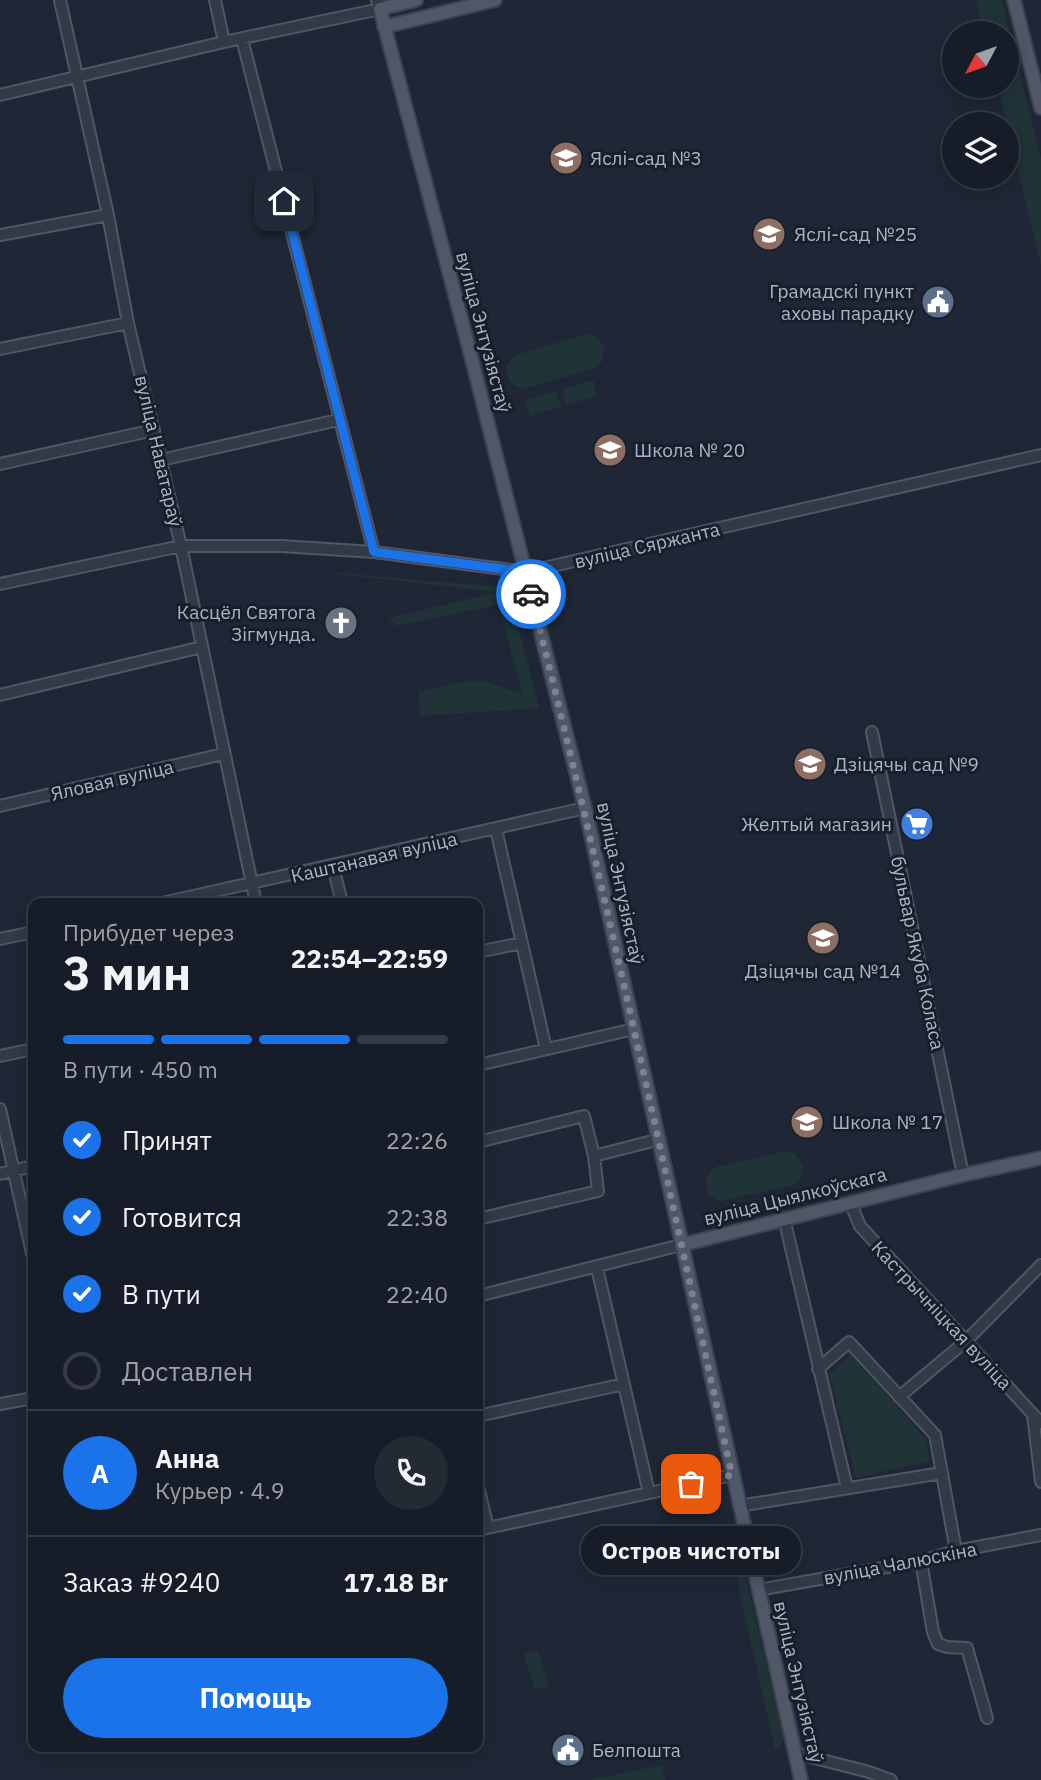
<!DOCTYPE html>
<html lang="ru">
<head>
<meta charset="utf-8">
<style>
  body { margin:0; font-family:"IBM Plex Sans",sans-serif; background:#242a34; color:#f1f3f6; height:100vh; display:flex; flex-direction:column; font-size:26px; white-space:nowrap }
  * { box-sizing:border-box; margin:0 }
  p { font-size:23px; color:#9ea2a8 }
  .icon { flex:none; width:38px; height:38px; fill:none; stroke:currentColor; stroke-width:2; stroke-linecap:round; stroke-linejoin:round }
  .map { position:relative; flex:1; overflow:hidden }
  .drawer { position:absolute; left:28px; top:898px; width:455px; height:854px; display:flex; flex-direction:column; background:#171d28; border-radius:14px; box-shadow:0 4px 18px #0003,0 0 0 2px #363b45 }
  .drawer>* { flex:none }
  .needle { width:46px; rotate:229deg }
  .fabs { position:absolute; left:942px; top:21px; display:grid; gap:14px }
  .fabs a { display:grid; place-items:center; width:77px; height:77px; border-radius:50%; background:#171d28; box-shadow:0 4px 18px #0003,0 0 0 2px #363b45; font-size:35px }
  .pin { position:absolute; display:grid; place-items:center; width:60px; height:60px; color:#fff; margin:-30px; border-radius:14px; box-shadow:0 4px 10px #0006 }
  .courier { position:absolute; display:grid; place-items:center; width:70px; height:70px; margin:-35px; border:5px solid #1a73e8; border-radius:50%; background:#fff; color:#222; box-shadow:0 2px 9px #0007 }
  .bubble { position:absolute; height:49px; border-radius:24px; background:#171d28; box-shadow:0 4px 18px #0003,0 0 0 2px #363b45; font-size:23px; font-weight:700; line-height:49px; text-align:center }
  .head em { font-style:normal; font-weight:700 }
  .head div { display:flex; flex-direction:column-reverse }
  .head { display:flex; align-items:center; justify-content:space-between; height:119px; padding:0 35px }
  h1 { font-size:46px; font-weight:700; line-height:52px }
  .bar { display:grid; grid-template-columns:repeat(4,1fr); gap:10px 7px; align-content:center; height:84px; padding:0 35px }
  .bar i { height:9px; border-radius:5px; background:#363b45 }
  .bar .on { background:#1a73e8 }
  .bar p { grid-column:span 4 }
  .line { display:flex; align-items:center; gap:18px; padding:0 35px; border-top:2px solid #363b45 }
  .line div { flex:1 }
  .round { display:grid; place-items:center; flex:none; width:74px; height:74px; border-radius:37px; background:#242a34 }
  ol { padding:0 35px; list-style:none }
  li { display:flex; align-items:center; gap:21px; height:77px }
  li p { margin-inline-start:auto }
  li .icon { padding:7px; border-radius:50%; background:#1a73e8; color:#fff; stroke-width:4 }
  li:last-child { color:#9ea2a8 }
  li i { width:38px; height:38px; border:4px solid #363b45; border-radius:50% }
  .cta { display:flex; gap:14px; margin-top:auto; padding:14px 35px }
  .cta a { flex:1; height:80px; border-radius:42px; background:#1a73e8; color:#fff; font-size:28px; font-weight:700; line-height:80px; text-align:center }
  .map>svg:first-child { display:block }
  .green { fill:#203337 }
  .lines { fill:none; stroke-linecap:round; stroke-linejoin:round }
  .minor-casing { stroke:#505665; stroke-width:14 }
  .major-casing { stroke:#3c4250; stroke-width:16 }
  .minor { stroke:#323947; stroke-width:10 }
  .major { stroke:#505767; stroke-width:12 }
  .done { stroke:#7b8292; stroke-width:7; stroke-dasharray:0 12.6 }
  .route { stroke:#1a73e8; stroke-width:9 }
  .labels { text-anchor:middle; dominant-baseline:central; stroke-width:6; stroke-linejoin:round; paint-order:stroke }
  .poi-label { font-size:19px; fill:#acb3c4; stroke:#181e2b; text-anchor:start }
  .street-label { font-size:19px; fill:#acb3c4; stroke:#181e2b }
</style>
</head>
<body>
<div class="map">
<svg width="1041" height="1780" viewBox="0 0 1041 1780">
  <rect width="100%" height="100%" fill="#1f2736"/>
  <path class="green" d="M 976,0 L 1002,0 L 1041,159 L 1041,265 L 997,86 L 1006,86 L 1006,33 L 984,33 Z
    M 586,334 L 595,336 L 604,346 L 603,360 L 597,367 L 525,389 C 512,387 506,380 507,367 L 511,359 L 519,354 Z
    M 593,380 L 597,396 L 566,405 L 562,390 Z
    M 556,391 L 561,407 L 530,416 L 525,400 Z
    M 283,568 L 508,588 L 539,708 L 421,716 L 418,692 L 460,682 L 487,682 L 523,694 L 498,605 L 396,626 L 389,618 L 498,592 Z
    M 786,1151 L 795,1154 L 803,1166 L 800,1179 L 793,1185 L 722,1201 C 710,1199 704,1190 706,1178 L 711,1170 L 719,1166 Z
    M 850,1354 L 927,1440 L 929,1461 L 856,1478 L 829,1374 Z
    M 736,1535 L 784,1740 L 782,1746 L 775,1750 L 727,1536 Z
    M 538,1650 L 549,1686 L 535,1690 L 524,1654 Z
    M 662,1765 L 665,1780 L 590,1780 Z"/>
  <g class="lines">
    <defs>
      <path id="minor" d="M 60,0 L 108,215 L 128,323 L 181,546 L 256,903
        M 215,0 L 224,42
        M 242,39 L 374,552
        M 0,95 L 224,42 L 380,9 L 377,0
        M 0,235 L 108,215
        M 0,349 L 128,323
        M 161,460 L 338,420
        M 0,464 L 154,430
        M 0,584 L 181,546 L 281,546 L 374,552 L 526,572 L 1041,455
        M 0,695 L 202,647
        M 872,732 L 963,1175
        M 0,806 L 223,754
        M 496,829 L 546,1049
        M 333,866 L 342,903
        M 162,903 L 585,808
        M 0,939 L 33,932
        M 478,952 L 522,943
        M 0,1056 L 33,1049
        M 478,1065 L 634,1029
        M 0,1109 L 33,1258
        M 478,1142 L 584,1116 L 594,1156 L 598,1191 L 478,1219
        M 594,1156 L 660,1139
        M 0,1174 L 33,1166
        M 850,1202 L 860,1226 L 1041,1423
        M 784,1218 L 847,1488
        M 597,1268 L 649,1493
        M 478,1296 L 681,1245
        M 818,1369 L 849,1342 L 935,1435 L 956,1551
        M 899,1397 L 967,1340 L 1041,1265
        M 0,1404 L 33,1398
        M 1033,1415 L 1041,1482
        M 478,1416 L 624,1384
        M 478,1486 L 488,1528
        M 739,1506 L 942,1473
        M 478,1530 L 732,1475
        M 921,1561 L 933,1632 L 938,1644 L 947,1647 L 967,1648 L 987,1718
        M 758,1590 L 921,1561 L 956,1551 L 1041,1535
        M 795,1753 L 869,1772 L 891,1780"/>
      <path id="major" d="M 416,0 L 380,9 L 472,360 L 585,808 L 801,1780
        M 1014,0 L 1041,108
        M 384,27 L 495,0
        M 681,1245 L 963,1175 L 1041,1158"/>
    </defs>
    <use href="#minor" class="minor-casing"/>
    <use href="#major" class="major-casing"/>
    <use href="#minor" class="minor"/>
    <use href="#major" class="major"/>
  </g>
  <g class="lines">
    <path class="done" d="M 531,594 C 605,886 667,1181 732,1475 L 691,1484"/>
    <path class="route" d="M 284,201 L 374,552 L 526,572 L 531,594"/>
  </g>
  <defs>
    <symbol id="school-disc" viewBox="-11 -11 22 22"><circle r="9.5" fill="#8d6e63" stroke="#181e2b"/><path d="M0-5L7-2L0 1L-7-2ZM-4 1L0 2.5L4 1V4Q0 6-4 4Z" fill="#fff"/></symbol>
    <symbol id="civic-disc" viewBox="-11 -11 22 22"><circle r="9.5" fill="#5c6f8a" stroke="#181e2b"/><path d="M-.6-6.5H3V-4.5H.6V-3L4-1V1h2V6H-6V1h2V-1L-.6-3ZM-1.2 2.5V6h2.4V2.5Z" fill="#fff"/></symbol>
    <symbol id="church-disc" viewBox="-11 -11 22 22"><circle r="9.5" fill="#6b7280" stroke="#181e2b"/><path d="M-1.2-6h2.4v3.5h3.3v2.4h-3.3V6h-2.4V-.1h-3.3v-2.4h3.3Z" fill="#fff"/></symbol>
    <symbol id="supermarket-disc" viewBox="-11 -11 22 22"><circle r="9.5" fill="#3f7fe0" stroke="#181e2b"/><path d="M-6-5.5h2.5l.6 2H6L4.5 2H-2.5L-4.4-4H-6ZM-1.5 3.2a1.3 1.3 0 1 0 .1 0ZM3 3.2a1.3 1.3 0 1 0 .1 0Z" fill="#fff"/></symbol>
  </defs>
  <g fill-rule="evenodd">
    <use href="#school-disc" x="547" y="139" width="38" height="38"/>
    <use href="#school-disc" x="750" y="215" width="38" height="38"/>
    <use href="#civic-disc" x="919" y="283" width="38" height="38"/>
    <use href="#school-disc" x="591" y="431" width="38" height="38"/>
    <use href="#church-disc" x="322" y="604" width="38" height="38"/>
    <use href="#school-disc" x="791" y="745" width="38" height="38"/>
    <use href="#supermarket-disc" x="898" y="805" width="38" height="38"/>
    <use href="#school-disc" x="804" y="919" width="38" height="38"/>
    <use href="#school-disc" x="788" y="1103" width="38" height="38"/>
    <use href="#civic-disc" x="549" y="1731" width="38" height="38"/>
  </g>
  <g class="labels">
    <g class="poi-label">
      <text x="590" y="158">Яслі-сад №3</text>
      <text x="794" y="234">Яслі-сад №25</text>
      <text x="914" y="291" text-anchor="end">Грамадскі пункт<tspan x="914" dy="22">аховы парадку</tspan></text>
      <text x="634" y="450">Школа № 20</text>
      <text x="316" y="612" text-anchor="end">Касцёл Святога<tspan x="316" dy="22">Зігмунда.</tspan></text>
      <text x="834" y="764">Дзіцячы сад №9</text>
      <text x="892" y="824" text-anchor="end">Желтый магазин</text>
      <text x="823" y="971" text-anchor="middle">Дзіцячы сад №14</text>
      <text x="832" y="1122">Школа № 17</text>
      <text x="592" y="1750">Белпошта</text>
    </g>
    <g class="street-label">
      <text transform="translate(484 332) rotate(75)">вуліца Энтузіястаў</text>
      <text transform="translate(159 451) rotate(77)">вуліца Наватараў</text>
      <text transform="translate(647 545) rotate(-13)">вуліца Сяржанта</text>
      <text transform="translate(112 780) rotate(-13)">Яловая вуліца</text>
      <text transform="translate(374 857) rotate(-13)">Каштанавая вуліца</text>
      <text transform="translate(621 883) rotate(78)">вуліца Энтузіястаў</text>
      <text transform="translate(918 953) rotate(78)">бульвар Якуба Коласа</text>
      <text transform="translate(795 1196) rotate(-14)">вуліца Цыялкоўскага</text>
      <text transform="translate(942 1315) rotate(47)">Кастрычніцкая вуліца</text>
      <text transform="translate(900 1563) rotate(-11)">вуліца Чалюскіна</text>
      <text transform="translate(799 1682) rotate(77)">вуліца Энтузіястаў</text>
    </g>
  </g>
</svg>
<div class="fabs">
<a><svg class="needle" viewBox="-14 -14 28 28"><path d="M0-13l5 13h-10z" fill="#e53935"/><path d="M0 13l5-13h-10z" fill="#9ea2a8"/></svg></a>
<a><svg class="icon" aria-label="layers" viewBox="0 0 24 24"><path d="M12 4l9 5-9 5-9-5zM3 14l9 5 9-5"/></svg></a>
</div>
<div class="pin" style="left:691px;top:1484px;background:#ea580c"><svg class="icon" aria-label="bag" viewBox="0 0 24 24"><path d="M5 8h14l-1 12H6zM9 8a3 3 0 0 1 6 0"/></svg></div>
<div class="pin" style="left:284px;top:201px;background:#1f2937"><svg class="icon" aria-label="home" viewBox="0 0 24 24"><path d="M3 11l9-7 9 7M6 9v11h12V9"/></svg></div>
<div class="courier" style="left:531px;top:594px"><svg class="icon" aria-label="car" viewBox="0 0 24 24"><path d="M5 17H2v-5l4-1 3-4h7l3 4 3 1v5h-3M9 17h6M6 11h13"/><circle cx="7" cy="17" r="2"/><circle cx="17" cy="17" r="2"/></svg></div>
<div class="bubble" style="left:581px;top:1526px;width:220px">Остров чистоты</div>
<section class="drawer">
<div class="head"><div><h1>3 мин</h1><p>Прибудет через</p></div><em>22:54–22:59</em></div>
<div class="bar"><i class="on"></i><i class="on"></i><i class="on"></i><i></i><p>В пути · 450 m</p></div>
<ol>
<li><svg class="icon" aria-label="check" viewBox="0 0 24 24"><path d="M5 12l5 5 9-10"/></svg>Принят<p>22:26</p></li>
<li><svg class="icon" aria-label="check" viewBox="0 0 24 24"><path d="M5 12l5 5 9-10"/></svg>Готовится<p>22:38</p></li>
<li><svg class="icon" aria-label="check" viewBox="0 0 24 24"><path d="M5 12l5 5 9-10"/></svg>В пути<p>22:40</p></li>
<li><i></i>Доставлен</li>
</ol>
<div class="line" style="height:126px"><b class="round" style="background:#1a73e8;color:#fff">А</b><div><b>Анна</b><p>Курьер · 4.9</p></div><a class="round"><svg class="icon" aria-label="phone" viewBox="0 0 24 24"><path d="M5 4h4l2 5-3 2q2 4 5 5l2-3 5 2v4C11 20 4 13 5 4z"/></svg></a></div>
<div class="line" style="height:91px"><div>Заказ #9240</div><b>17.18 Br</b></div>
<div class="cta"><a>Помощь</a></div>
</section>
</div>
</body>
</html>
